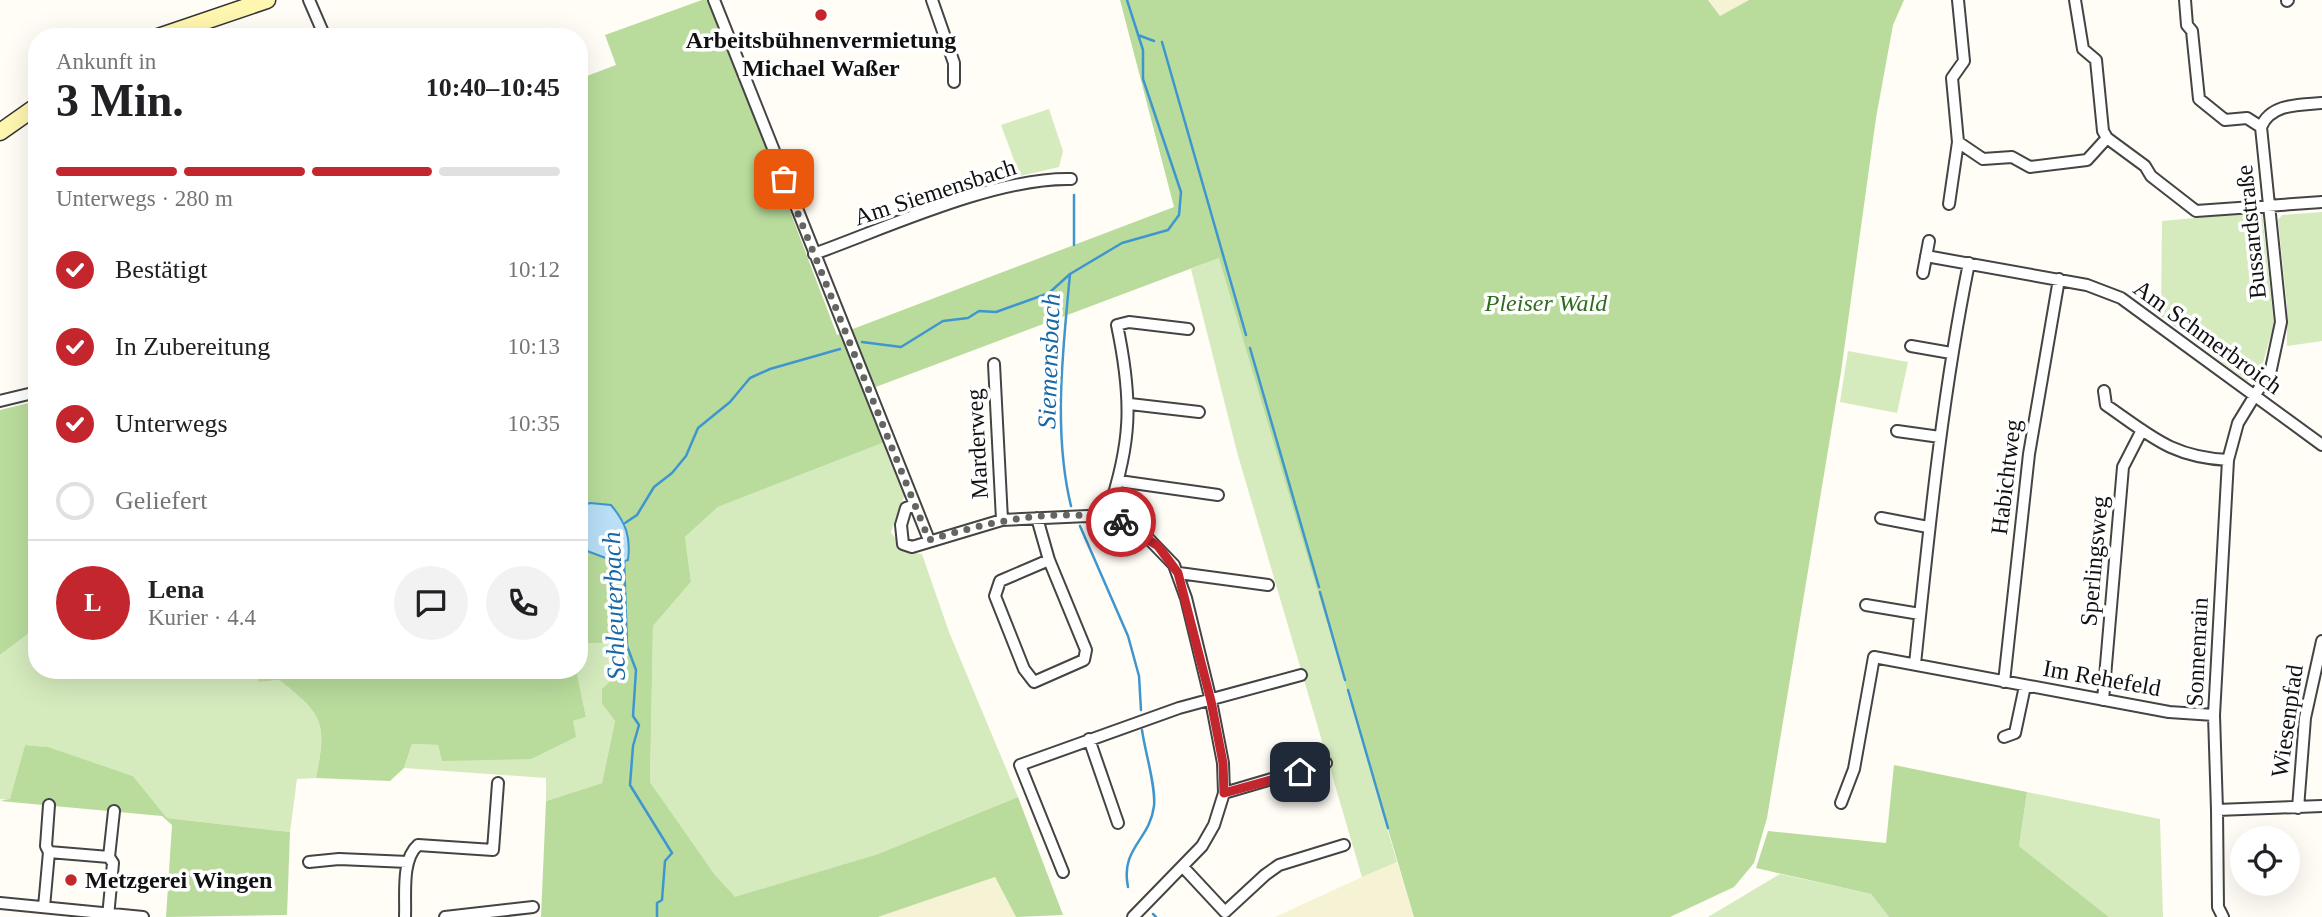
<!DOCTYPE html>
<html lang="de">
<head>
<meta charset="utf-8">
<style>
  body { margin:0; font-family:Georgia,serif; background:#f2f2f2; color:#202124; height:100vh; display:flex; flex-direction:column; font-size:26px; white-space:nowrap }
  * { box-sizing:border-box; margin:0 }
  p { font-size:23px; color:#757577 }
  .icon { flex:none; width:38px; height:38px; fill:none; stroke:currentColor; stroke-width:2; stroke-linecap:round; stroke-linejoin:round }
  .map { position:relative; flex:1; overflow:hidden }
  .side { position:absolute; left:28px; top:28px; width:560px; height:651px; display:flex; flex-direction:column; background:#fff; border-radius:28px; box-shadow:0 7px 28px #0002 }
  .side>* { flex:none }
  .controls { position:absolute; left:2230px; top:826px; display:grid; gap:14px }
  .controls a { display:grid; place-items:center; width:70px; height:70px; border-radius:50%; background:#fff; box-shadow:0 7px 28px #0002; font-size:35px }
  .pin { position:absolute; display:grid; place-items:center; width:60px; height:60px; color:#fff; margin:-30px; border-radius:14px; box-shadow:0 4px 10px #0006 }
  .courier { position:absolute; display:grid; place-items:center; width:70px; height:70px; margin:-35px; border:5px solid #c4262e; border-radius:50%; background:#fff; color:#222; box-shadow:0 2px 9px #0007 }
  .head em { font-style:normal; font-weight:700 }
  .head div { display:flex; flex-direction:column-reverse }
  .head { display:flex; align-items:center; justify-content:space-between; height:119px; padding:0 28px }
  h1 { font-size:46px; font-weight:700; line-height:52px }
  .bar { display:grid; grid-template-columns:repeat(4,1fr); gap:10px 7px; align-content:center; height:84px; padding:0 28px }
  .bar i { height:9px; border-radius:5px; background:#e0e0e0 }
  .bar .selected { background:#c4262e }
  .bar p { grid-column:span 4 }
  .line { display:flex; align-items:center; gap:18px; padding:0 28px; border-top:2px solid #e0e0e0 }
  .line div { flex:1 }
  .round { display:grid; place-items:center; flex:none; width:74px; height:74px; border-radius:37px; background:#f2f2f2 }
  ol { padding:0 28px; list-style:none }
  li { display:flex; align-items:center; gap:21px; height:77px }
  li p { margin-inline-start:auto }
  li .icon { padding:7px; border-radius:50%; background:#c4262e; color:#fff; stroke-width:4 }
  li:last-child { color:#757577 }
  li i { width:38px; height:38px; border:4px solid #e0e0e0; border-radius:50% }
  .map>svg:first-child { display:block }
  .farmland { fill:#f6f3d4 }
  .green { fill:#d5ebbd }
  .forest { fill:#b9dc9c }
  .water { fill:#b9e0f7; stroke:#3f96cf; stroke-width:2 }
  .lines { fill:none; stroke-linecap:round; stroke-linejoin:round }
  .stream { stroke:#3f96cf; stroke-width:2.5 }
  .street-casing { stroke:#444; stroke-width:14 }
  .secondary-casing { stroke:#333; stroke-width:19 }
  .street { stroke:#fff; stroke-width:10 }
  .secondary { stroke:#fff6b0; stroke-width:16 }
  .done { stroke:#646461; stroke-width:7; stroke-dasharray:0 12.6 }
  .route { stroke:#c4262e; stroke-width:9 }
  .poi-dot { fill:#c4262e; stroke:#fff; stroke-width:2.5 }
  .labels { text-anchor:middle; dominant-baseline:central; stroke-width:7; stroke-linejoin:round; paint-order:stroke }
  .poi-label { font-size:24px; font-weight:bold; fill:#111; stroke:#fff }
  .street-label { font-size:24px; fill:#111; stroke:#fff }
  .park-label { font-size:24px; font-style:italic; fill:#2f6b1f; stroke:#fff }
  .water-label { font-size:26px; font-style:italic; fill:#1768a6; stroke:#fff }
</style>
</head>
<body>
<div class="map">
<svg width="2322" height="917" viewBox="0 0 2322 917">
  <rect width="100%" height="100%" fill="#fffdf5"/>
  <path class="farmland" d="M 1708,0 L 1749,0 L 1720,16 Z
    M 1397,862 L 1414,917 L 1275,917 L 1362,877 Z
    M 995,877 L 1016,917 L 878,917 Z"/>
  <path class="green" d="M 1049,109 L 1063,151 L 1059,167 L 1020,176 L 1001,125 Z
    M 2262,212 L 2274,324 L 2258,380 L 2247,381 L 2161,316 L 2162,221 Z
    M 2322,212 L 2322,341 L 2287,346 L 2287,305 L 2278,220 L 2282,215 Z
    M 1220,257 L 1397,862 L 1362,877 L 1237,452 L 1191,269 Z
    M 1848,351 L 1908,362 L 1897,413 L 1840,402 Z
    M 885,442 L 905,494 L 891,532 L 904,551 L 922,554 L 949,632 L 1018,797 L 878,854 L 735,898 L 715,875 L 650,782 L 653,626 L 691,582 L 685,537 L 718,507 Z
    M 37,627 L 37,670 L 252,670 L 259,682 L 279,680 C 324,715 327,721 316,778 L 297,779 L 290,832 L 167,818 L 133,776 L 47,747 L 25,745 L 10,800 L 0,799 L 0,655 Z
    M 619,642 L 620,672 L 602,704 L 615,721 L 602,783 L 546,801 L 546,778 L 404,768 L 412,744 L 438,745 L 442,760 L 586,717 L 576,672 L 579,670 L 586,643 Z
    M 2027,792 L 2160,819 L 2163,917 L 2109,917 L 2019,846 Z
    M 1780,874 L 1871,894 L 1889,917 L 1708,917 Z"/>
  <path class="forest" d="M 702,0 L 710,0 L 837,335 L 1174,207 L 1120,0 L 1708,0 L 1720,16 L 1749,0 L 1904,0 L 1893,25 L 1876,118 L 1841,372 L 1767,818 L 1754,863 L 1734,887 L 1670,917 L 1414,917 L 1219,258 L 865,391 L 885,442 L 718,507 L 685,537 L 691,582 L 653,626 L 650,782 L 715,875 L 735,897 L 878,854 L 1018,797 L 1063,915 L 1016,917 L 995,877 L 878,917 L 541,917 L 546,801 L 602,783 L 615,721 L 602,704 L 602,689 L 620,672 L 618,643 L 587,643 L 579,662 L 579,548 L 591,551 L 629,547 L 625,522 L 590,503 L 579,507 L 579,79 L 616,65 L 605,35 Z
    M 37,401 L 37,627 L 0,655 L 0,410 Z
    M 252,670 L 576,670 L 586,717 L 573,721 L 576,737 L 531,759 L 442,761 L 438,745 L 412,744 L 404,768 L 390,781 L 316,778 C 327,722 324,715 279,680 L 259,682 Z
    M 25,745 L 48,747 L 133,776 L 167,818 L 290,832 L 287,915 L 166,917 L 172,825 L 162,816 L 0,801 L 10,799 Z
    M 1894,765 L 2027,792 L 2019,846 L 2109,917 L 1889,917 L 1871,894 L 1756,868 L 1768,831 L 1886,843 Z"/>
  <path class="water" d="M 590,503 L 611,505 C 626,523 631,537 628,560 L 619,563 L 579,548 L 579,507 Z"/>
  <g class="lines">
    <path class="stream" d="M 1138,35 L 1154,41
      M 1162,42 L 1246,335
      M 1074,245 L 1074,195
      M 862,342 L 901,347 L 943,321 L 968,318 L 979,311 L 996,312 L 1049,293 L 1070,274
      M 1250,348 L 1319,587
      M 1071,506 C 1053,432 1063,349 1070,274 L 1122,243 L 1168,230 L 1179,215 L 1181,192 L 1143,79 L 1143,50 L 1127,0
      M 625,523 L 637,515 L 654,487 L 672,473 L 686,456 L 698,428 L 730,402 L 750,378 L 770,369 L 840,349
      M 1080,526 L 1128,636 L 1139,676 L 1141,710
      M 624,561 L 627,646 L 636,670 L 633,716 L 639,725 L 633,746 L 630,785 L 672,853 L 665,861 L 662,900 L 657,903 L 657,917
      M 1320,592 L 1345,680
      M 1348,690 L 1388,828
      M 1128,887 C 1120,848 1150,840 1154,806 C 1156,786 1145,752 1142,730
      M 1153,914 L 1156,917"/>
    <defs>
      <path id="street" d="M 309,0 L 325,37
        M 714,0 L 929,540
        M 932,0 L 954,63 L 954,82
        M 2075,0 L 2083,49 L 2096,60 L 2103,131 L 2107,138 L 2145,166 L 2151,176 L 2196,211 L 2322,202
        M 2185,0 L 2187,25 L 2192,31 L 2199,99 L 2225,120 L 2247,118 L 2261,127
        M 2287,1 L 2288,0
        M 2322,103 C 2300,105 2271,103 2261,127 L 2281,322 L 2271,369 L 2238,423 L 2228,460 L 2214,715 L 2217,810 L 2322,806
        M 1958,142 L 1983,159 L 2012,157 L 2030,167 L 2087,160 L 2107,138
        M 1949,204 L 1958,142 L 1952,78 L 1964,61 L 1958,0
        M 814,254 C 886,228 996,177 1071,179
        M 1926,256 L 2087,285 L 2121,298 L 2322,445
        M 1923,273 L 1929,241
        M 1911,346 L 1951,353
        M 994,364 L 1002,520
        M 2104,391 L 2106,405 C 2151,436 2171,457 2228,460
        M 0,401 L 37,392
        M 1130,404 L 1199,412
        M 1897,431 L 1940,437
        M 1119,481 L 1218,495
        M 915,505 L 906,508 L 901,525 L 903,544 L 912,547 L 1002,520 L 1088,516 L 1122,522 L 1146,536 L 1174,565 L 1186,598 L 1211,701 L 1223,763 L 1224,793 L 1214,825 L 1202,846 L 1133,917
        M 1037,518 L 1049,560 L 1086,650 L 1084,660 L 1034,682 L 1024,669 L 995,596 L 1000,581 L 1049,560
        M 1106,518 C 1132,444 1133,401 1117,325 L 1129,322 L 1188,329
        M 1881,518 L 1928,527
        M 1179,573 L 1268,585
        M 1866,605 L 1920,614
        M 1915,664 C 1929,530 1942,396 1969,263
        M 2004,682 L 2029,454 L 2059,279
        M 2103,700 L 2123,467 L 2142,430
        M 2004,737 L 2015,733 L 2025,686
        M 1089,739 L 1118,823
        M 1224,793 L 1326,763
        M 1841,803 L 1854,769 L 1874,657 L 2169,712 L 2214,715
        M 2298,808 L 2305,718 L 2322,641
        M 2217,810 L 2218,907 L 2223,917
        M 49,852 L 109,857
        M 309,862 L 339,859 L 408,862
        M 1184,868 L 1225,912 L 1265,875 L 1279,865 L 1344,845
        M 1063,872 L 1020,765 L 1179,708 L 1301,675
        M 0,903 L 143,917
        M 44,907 L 49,852 L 46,846 L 49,805
        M 108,917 L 113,863 L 109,857 L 114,811
        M 405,917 C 406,895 401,860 418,845 L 493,850 L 498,783
        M 445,917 L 533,907"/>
      <path id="secondary" d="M 158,37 L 267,0
        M 0,132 L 37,106"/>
    </defs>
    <use href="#street" class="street-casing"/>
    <use href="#secondary" class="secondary-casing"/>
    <use href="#street" class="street"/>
    <use href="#secondary" class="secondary"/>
  </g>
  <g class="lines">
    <path class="done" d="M 784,179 L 929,540 C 989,522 1059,505 1121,522"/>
    <path class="route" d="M 1121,522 L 1158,546 L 1178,573 L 1211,701 L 1223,763 L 1224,793 L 1300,772"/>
  </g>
  <g class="poi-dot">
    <circle cx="821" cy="15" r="7"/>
    <circle cx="71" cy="880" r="7"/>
  </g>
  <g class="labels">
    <g class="poi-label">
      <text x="821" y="40">Arbeitsbühnenvermietung<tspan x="821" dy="28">Michael Waßer</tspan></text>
      <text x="85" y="880" text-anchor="start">Metzgerei Wingen</text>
    </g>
    <g class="street-label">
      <text transform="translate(935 192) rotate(-18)">Am Siemensbach</text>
      <text transform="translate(2251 232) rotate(-96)">Bussardstraße</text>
      <text transform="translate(2208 337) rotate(36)">Am Schmerbroich</text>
      <text transform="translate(977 444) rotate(-93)">Marderweg</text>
      <text transform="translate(2006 477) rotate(-83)">Habichtweg</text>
      <text transform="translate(2094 561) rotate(-85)">Sperlingsweg</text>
      <text transform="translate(2197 652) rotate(-87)">Sonnenrain</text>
      <text transform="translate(2102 678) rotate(10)">Im Rehefeld</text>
      <text transform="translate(2287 721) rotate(-82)">Wiesenpfad</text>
    </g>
    <g class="park-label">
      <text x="1546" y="303">Pleiser Wald</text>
    </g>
    <g class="water-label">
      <text transform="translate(1049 361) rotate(-88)">Siemensbach</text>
      <text transform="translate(614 606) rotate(-92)">Schleuterbach</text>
    </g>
  </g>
</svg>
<div class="controls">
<a><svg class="icon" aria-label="locate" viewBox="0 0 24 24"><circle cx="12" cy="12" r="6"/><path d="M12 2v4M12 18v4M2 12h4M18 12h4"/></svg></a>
</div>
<div class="pin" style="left:784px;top:179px;background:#ea580c"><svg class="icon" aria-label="bag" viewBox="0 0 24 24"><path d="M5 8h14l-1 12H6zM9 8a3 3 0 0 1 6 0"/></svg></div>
<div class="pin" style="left:1300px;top:772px;background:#1f2937"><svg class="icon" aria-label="home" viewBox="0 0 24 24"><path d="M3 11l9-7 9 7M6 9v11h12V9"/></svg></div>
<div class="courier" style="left:1121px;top:522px"><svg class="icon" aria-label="bike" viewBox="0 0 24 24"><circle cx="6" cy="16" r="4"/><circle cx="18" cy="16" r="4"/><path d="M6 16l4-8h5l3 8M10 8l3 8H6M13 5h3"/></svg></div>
<section class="side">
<div class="head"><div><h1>3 Min.</h1><p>Ankunft in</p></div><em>10:40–10:45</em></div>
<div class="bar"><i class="selected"></i><i class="selected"></i><i class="selected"></i><i></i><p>Unterwegs · 280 m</p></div>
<ol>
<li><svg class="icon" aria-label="check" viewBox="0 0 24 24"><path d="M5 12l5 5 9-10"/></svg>Bestätigt<p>10:12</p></li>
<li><svg class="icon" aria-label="check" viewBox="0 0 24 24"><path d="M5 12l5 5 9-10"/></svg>In Zubereitung<p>10:13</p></li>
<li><svg class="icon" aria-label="check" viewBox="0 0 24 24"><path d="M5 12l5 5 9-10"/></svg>Unterwegs<p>10:35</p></li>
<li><i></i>Geliefert</li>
</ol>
<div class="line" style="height:126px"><b class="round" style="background:#c4262e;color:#fff">L</b><div><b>Lena</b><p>Kurier · 4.4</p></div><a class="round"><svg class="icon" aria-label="chat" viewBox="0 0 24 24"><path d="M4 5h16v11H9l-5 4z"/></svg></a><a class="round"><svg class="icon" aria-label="phone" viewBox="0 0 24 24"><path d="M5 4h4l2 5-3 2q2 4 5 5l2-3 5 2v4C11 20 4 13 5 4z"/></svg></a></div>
</section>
</div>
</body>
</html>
